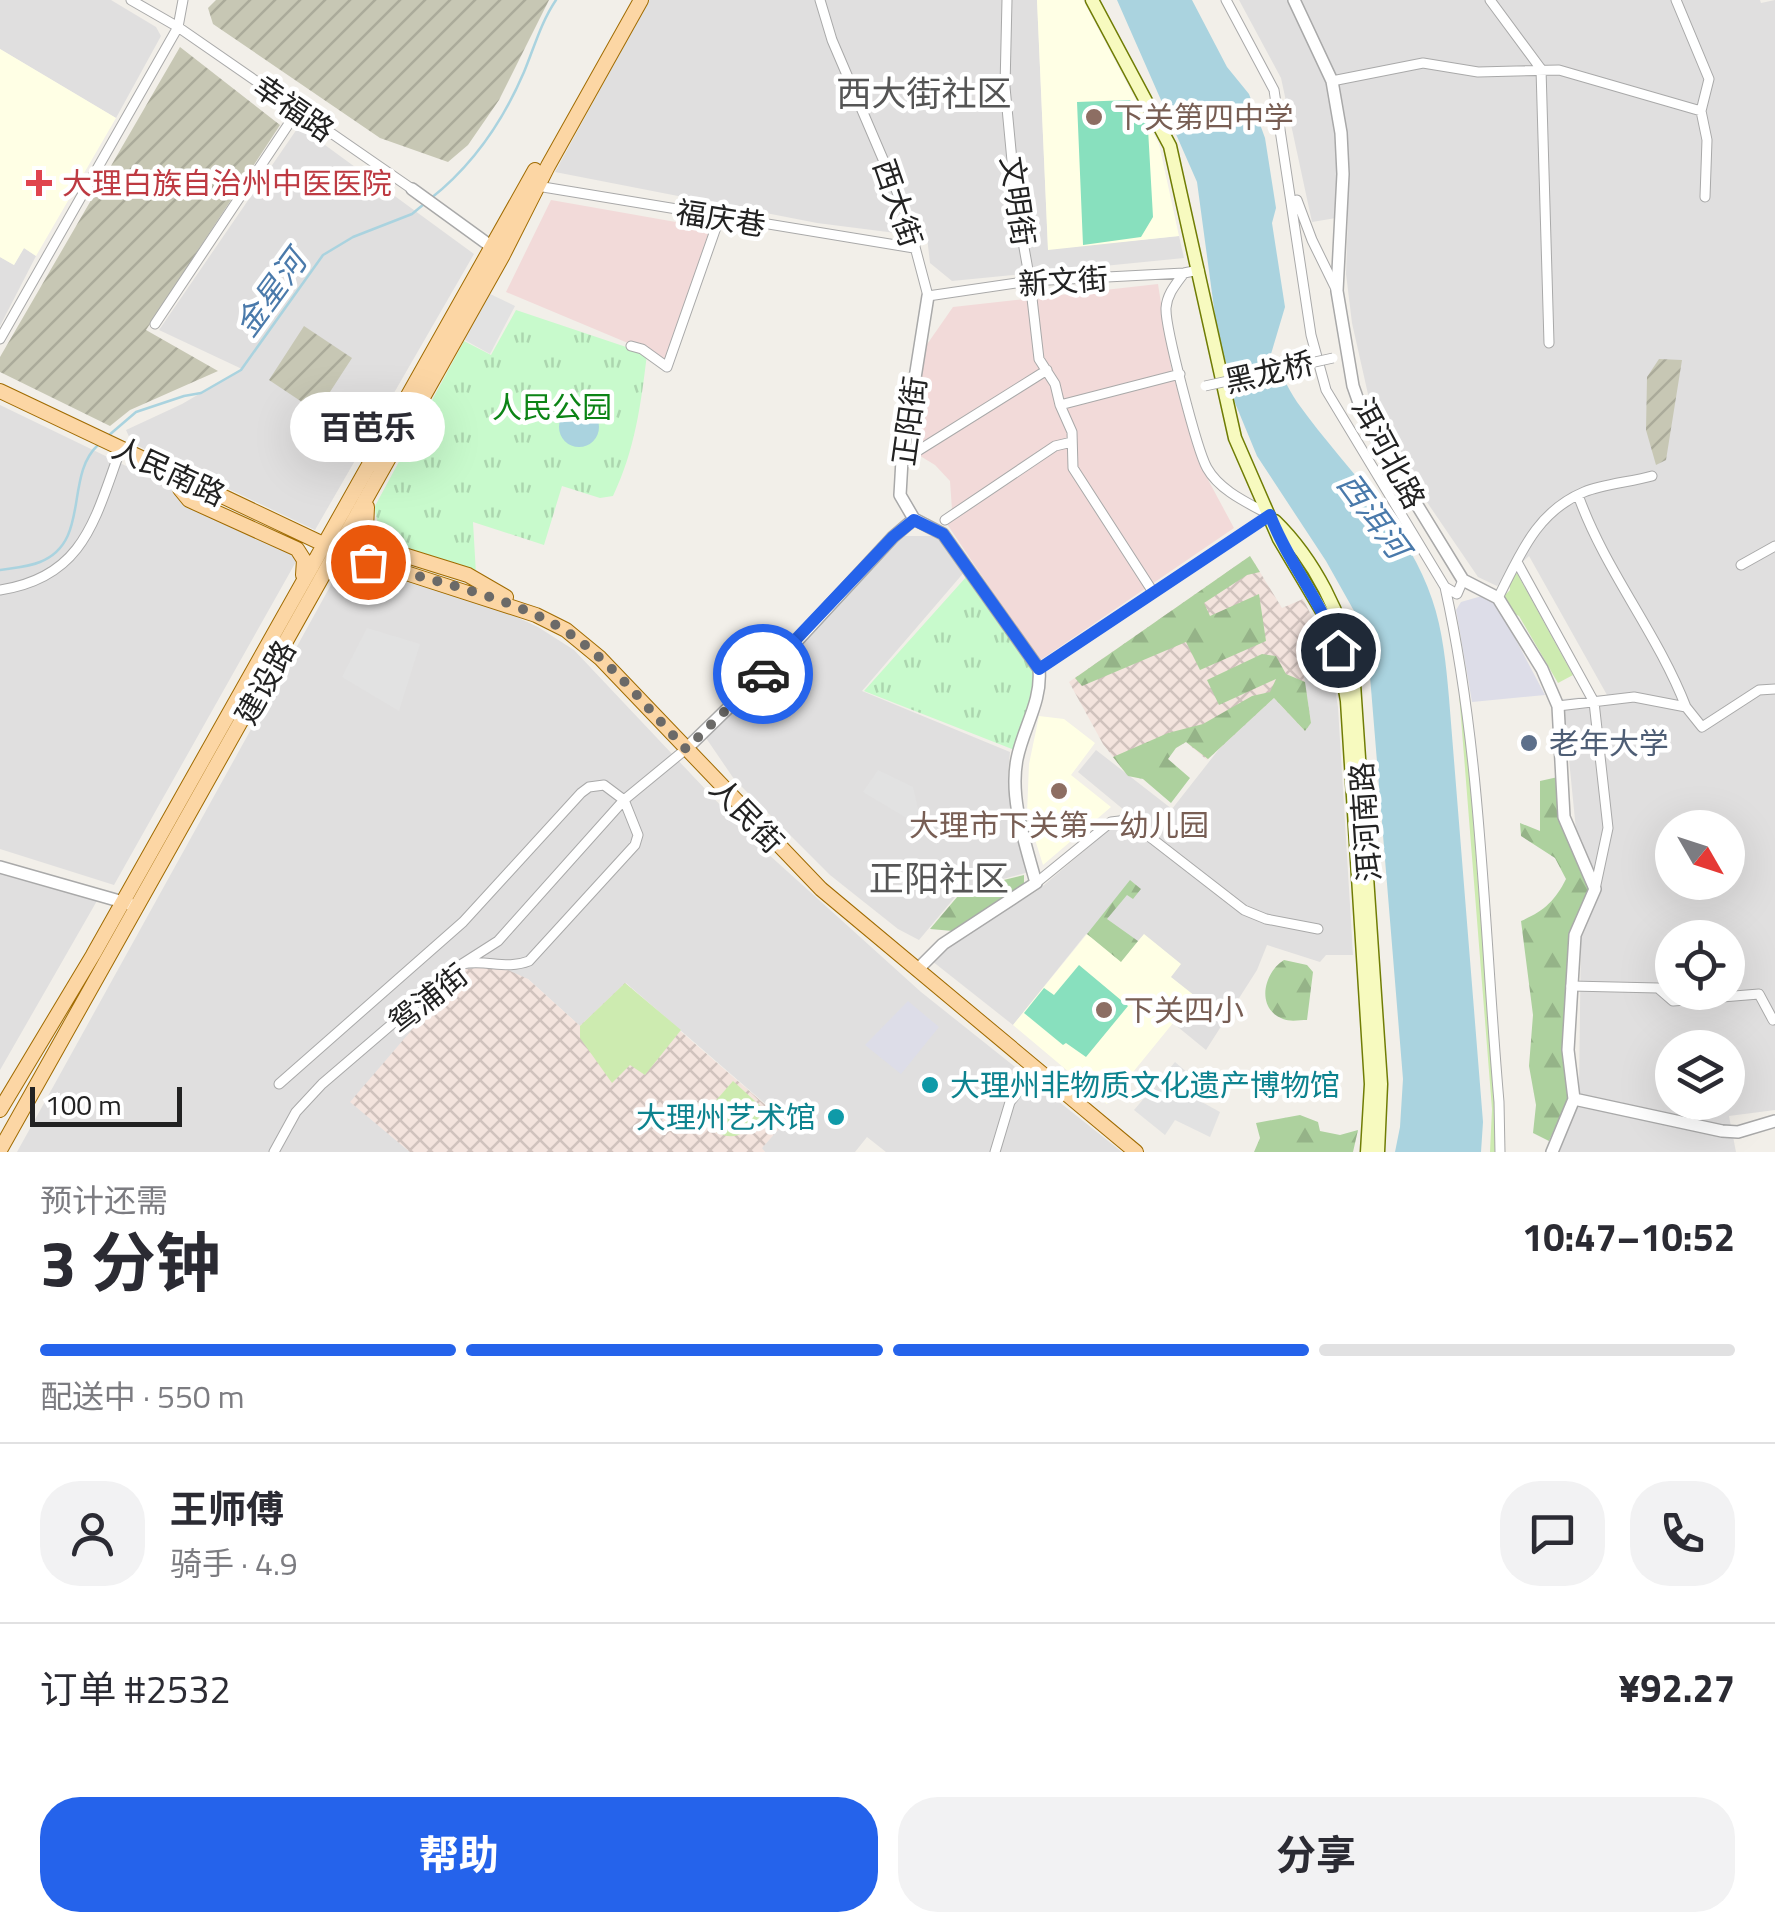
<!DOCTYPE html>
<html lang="zh">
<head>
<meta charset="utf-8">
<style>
  body { margin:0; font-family:"Titillium Web","Noto Sans SC",sans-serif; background:#f2f2f3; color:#2b2b33; height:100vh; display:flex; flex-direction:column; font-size:38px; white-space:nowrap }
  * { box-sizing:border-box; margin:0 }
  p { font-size:32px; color:#7c7c81 }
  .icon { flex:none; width:55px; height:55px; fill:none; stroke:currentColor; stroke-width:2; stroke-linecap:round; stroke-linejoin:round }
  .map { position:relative; height:1152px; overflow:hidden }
  .side { display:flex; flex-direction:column; background:#fff; flex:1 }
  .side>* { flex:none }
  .needle { width:65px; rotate:129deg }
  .controls { position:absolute; left:1655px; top:810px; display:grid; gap:20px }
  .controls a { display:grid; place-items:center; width:90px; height:90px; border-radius:50%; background:#fff; box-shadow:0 10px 40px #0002; font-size:50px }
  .scale { position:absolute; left:30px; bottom:25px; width:152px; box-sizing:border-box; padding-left:10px; border:5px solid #222; border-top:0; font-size:28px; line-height:35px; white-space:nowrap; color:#222; -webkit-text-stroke:8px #fff; paint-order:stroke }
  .pin { position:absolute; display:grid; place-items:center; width:85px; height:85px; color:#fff; margin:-42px; border:5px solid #fff; border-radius:50%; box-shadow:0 2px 10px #0007 }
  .courier { position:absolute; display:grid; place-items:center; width:100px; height:100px; margin:-50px; border:8px solid #2563eb; border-radius:50%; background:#fff; color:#222; box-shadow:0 2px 12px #0007 }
  .bubble { position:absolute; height:70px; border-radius:35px; background:#fff; box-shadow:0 10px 40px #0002; font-size:32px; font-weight:700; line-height:70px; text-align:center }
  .overview em { font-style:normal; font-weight:700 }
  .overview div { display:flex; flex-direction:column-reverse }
  .overview { display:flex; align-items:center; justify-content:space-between; height:170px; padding:0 40px }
  h1 { font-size:65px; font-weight:700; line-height:75px }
  .bar { display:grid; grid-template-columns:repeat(4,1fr); gap:15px 10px; align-content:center; height:120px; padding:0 40px }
  .bar i { height:12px; border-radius:8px; background:#e1e1e2 }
  .bar .on { background:#2563eb }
  .bar p { grid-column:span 4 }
  .line { display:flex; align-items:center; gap:25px; padding:0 40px; border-top:2px solid #e1e1e2 }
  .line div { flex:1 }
  .round { display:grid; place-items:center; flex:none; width:105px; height:105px; border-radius:40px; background:#f2f2f3 }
  .cta { display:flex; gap:20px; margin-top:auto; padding:20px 40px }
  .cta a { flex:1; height:115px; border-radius:40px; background:#2563eb; color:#fff; font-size:40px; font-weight:700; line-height:115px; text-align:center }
  .cta a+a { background:#f2f2f3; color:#2b2b33 }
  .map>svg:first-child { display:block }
  .residential { fill:#e0dfdf; fill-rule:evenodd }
  .commercial { fill:#f2dad9 }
  .education { fill:#ffffe5 }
  .military { fill:url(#military-cross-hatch) }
  .construction { fill:url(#construction-furrows) }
  .grass { fill:#cdebb0 }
  .forest { fill:url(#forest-firs) }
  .park { fill:url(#park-tufts) }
  .pitch { fill:#88e0be }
  .parking { fill:#e2e2e2 }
  .plaza { fill:#dddde8 }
  .water { fill:#aad3df }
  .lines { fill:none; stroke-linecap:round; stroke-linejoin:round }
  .stream { stroke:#aad3df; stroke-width:2.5 }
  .minor-casing { stroke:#a9a9a9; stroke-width:11 }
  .tertiary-casing { stroke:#a9a9a9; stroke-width:14 }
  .secondary-casing { stroke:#707d05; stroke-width:15 }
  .primary-casing { stroke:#a06b00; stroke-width:16 }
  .minor { stroke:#fff; stroke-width:9 }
  .tertiary { stroke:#fff; stroke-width:11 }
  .secondary { stroke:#f7fabf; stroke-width:12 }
  .primary { stroke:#fcd6a4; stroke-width:14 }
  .minor-bridge-casing { stroke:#a9a9a9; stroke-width:11; stroke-linecap:butt }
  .minor-bridge { stroke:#fff; stroke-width:9 }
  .done { stroke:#6b6a68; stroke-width:10; stroke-dasharray:0 18 }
  .route { stroke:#2563eb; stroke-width:12 }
  .education-dot { fill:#8d6e63; stroke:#fff; stroke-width:4 }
  .health-dot { fill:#e0444e; stroke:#fff; stroke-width:4 }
  .service-dot { fill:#5c6f8a; stroke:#fff; stroke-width:4 }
  .culture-dot { fill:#0f9aa8; stroke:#fff; stroke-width:4 }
  .labels { text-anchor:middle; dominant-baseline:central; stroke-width:9; stroke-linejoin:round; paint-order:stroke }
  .street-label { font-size:30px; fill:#222; stroke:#fff }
  .education-label { font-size:30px; fill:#785e54; stroke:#fff; text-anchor:start }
  .health-label { font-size:30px; fill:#be3a42; stroke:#fff; text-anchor:start }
  .park-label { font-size:30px; fill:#0c8416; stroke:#fff }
  .service-label { font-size:30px; fill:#4e5e75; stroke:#fff; text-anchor:start }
  .culture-label { font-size:30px; fill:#0d838f; stroke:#fff; text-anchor:start }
  .water-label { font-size:32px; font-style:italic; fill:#4a7aab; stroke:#fff }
  .quarter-label { font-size:35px; fill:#555; stroke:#fff }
</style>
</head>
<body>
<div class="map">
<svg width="1775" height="1152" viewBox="0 0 1775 1152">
  <defs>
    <pattern id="military-cross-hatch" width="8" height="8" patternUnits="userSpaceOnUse" patternTransform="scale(2.5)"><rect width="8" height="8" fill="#f3e3dd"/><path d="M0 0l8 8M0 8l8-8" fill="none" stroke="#d0c2bd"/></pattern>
    <pattern id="construction-furrows" width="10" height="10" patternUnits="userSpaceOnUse" patternTransform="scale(2.5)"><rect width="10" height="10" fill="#c7c7b4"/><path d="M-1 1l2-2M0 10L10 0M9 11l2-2" fill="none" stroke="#abab9a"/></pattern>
    <pattern id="forest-firs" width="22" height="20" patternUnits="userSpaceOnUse" patternTransform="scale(2.5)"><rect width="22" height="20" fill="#add19e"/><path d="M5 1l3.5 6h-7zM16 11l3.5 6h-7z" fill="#95b388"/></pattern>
    <pattern id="park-tufts" width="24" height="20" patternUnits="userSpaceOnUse" patternTransform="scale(2.5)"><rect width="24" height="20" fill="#c8facc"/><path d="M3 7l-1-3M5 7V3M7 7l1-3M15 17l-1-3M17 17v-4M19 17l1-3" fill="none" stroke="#acd6af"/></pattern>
  </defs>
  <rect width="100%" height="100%" fill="#f2efe9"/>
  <path class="residential" d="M 0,0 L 111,0 L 156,27 L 161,36 L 116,118 L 0,49 Z
    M 649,0 L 1037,0 L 1048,249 L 1179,236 L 1184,258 L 952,281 L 930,263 L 927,237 L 817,223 L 555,172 Z
    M 1239,0 L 1760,0 L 1761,3 L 1775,0 L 1775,1110 L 1729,1116 L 1736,1152 L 1558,1152 L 1579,1089 L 1581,931 L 1590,864 L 1576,830 L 1563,699 L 1607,695 L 1529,556 L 1497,586 L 1478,577 L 1386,442 L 1372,412 L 1352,323 L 1346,274 L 1348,216 L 1312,222 L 1281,78 ZM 1672,828 L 1728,828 L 1728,882 L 1672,882 ZM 1672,938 L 1728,938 L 1728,992 L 1672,992 ZM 1672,1048 L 1728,1048 L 1728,1102 L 1672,1102 Z
    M 299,126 L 474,254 L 315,530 L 132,443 L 126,430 L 182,404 L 242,369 L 159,330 Z
    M 24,248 L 36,256 L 0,326 L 0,257 L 14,265 Z
    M 0,405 L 302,551 L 114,885 L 0,849 Z
    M 902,536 L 936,536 L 966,570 L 862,691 L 1010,752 L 1008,775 L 1029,872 L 961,890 L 919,940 L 898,929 L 830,875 L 734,779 L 706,738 Z
    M 367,571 L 495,607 L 538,627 L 574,650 L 757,844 L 921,992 L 1122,1152 L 886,1152 L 867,1137 L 855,1152 L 765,1152 L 761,1149 L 785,1121 L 626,983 L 580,1026 L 528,979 L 464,969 L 351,1102 L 410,1152 L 17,1152 L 332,583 Z
    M 1328,648 L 1338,707 L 1353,955 L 1326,955 L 1320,962 L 1267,945 L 1257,970 L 1206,1050 L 1173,1023 L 1194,997 L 1121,962 L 1086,934 L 1013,1025 L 932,961 L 942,948 L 1037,891 L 1091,845 L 1124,810 L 1078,772 L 1096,750 L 1172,809 L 1223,744 L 1274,698 L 1304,730 L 1311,723 L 1301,658 Z
    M 0,869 L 98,899 L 0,1070 Z"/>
  <path class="commercial" d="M 551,200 L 710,228 L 666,359 L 506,292 Z
    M 1158,284 L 1171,367 L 1198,461 L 1234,528 L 1039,661 L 947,524 L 952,510 L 950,481 L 935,465 L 912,451 L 921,353 L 953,307 Z"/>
  <path class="education" d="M 1037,0 L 1083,0 L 1159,144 L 1179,236 L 1048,250 Z
    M 0,49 L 116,118 L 36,256 L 24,248 L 14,265 L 0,257 Z
    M 1039,716 L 1064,719 L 1095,743 L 1071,775 L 1111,807 L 1043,865 L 1027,814 L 1029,764 Z
    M 1087,934 L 1121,961 L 1144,934 L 1181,964 L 1171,977 L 1195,996 L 1107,1104 L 1013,1025 Z"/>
  <path class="military" d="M 1250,556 L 1282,608 L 1303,599 L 1328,648 L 1301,658 L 1311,723 L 1305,731 L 1274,698 L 1207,760 L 1186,742 L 1128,776 L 1103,744 L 1069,682 Z
    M 490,967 L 508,970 L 528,979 L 580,1026 L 625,983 L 785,1122 L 762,1148 L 765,1152 L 410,1152 L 350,1102 L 464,969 Z"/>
  <path class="construction" d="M 216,0 L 549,0 L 499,100 L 468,145 L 448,162 L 380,138 L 213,24 L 208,8 Z
    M 180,47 L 280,125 L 146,330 L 218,371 L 130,410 L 110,426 L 0,372 L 0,357 Z
    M 304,326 L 352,358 L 317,412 L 269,380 Z
    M 1659,359 L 1682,360 L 1666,460 L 1656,465 L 1646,430 L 1647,377 Z"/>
  <path class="grass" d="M 1517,573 L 1573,675 L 1558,683 L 1519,616 L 1512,613 L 1503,597 L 1510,590 L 1509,580 Z
    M 1459,693 L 1464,702 L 1497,1124 L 1496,1152 L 1490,1152 L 1492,1109 Z
    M 625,983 L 681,1030 L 645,1075 L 630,1065 L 612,1083 L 580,1038 L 580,1026 Z
    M 733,1081 L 767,1112 C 738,1140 733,1145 698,1121 Z"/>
  <path class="forest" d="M 1250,556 L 1260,572 L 1247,575 L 1204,603 L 1210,616 L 1259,594 L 1266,641 L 1200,670 L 1186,642 L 1082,686 L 1075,678 Z
    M 1262,654 L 1276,656 L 1286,674 L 1305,682 L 1311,723 L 1305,731 L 1274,698 L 1208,759 L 1186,742 L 1176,748 L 1168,759 L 1190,778 L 1171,803 L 1143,779 L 1128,776 L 1113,757 L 1168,733 L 1203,724 L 1252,696 L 1270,692 L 1276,679 L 1219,705 L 1207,680 Z
    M 1558,777 L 1561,824 L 1592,889 L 1577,918 L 1565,1020 L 1568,1099 L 1549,1141 L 1533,1133 L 1536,1105 L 1529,1066 L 1533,1015 L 1521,921 C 1544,911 1555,901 1566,879 L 1555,858 L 1521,836 L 1520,823 L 1540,831 L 1540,781 Z
    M 1024,875 L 1024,885 L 953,931 L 930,929 L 963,890 Z
    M 1130,880 L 1141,889 L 1133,899 L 1127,895 L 1107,919 L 1138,941 L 1121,962 L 1087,934 Z
    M 1284,960 L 1307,965 L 1313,972 L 1307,1020 C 1300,1020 1290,1022 1283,1019 C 1255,1008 1264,972 1284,960 Z
    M 1300,1115 L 1318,1122 L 1320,1131 L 1340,1135 L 1358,1130 L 1353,1152 L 1254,1152 L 1260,1138 L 1256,1123 Z"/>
  <path class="park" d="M 516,310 L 647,354 C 641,404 635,450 613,496 L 600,498 L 562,486 L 544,545 L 473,522 L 476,574 C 436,561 376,557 375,506 L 464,341 L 491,355 Z
    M 967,576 L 1036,670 L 1037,689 L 1017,751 L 864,691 Z"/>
  <path class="pitch" d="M 1130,100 L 1145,119 L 1148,129 L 1153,217 L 1141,237 L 1083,245 L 1077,102 Z
    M 1079,965 L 1128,1006 L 1086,1057 L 1066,1043 L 1063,1045 L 1024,1013 L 1044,988 L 1054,995 Z"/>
  <path class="parking" d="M 486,292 L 515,306 L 490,354 L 463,339 Z
    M 367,628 L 420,644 L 399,711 L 342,677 Z
    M 878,770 L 913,787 L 918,809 L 915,823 L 863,792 Z
    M 1175,1062 L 1196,1080 L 1189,1095 L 1220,1112 L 1210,1137 L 1175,1120 L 1165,1135 L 1134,1110 Z"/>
  <path class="plaza" d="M 1482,596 L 1496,602 L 1545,695 L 1472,702 L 1456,610 L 1461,602 Z
    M 908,1001 L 939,1027 L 901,1074 L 865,1045 Z"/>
  <path class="water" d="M 1117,0 L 1192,0 L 1227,67 L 1249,94 L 1265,138 L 1276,208 L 1272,223 L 1285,307 L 1271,354 C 1280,370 1287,387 1297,402 C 1343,467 1406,522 1432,599 C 1443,631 1446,665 1449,698 L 1483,1122 L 1481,1152 L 1395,1152 L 1400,1127 L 1403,1079 L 1369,664 L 1358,618 L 1326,561 L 1257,456 L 1233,398 L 1228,367 L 1219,345 L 1197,182 Z
    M559 427a20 20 0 1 1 40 0a20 20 0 1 1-40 0Z"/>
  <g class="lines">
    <path class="stream" d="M 430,199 C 472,166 503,121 524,72 C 534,48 541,22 556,0
      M 108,436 L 136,412 L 184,396 L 201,393 L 241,370 L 323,255 L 353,237 L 412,214 L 424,204
      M 0,570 C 13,568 28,567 40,562 C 91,542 64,476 98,445"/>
    <defs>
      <path id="minor" d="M 131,0 L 178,27 L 412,189
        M 820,0 L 832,40 L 906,213 L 928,296 L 1030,281 L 1184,273 L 1199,270
        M 1007,0 L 1005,87 L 1016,203 L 1030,281 L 1039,359 L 1055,384 L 1060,405 L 1072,432 L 1073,468 L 1153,592
        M 1226,0 L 1274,90 L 1311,335 L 1326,390 L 1445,587 L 1457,594 L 1463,580
        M 1490,0 L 1541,69 L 1549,343
        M 1676,0 L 1709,79 L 1701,111 L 1707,140 L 1705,197
        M 1332,81 L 1423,63 L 1478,72 L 1559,70 L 1701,111
        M 537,186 L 914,248
        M 1297,200 L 1312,240 L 1337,291
        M 155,324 L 298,110
        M 0,339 L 178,27 L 183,0
        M 631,346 L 642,349 L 667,367 L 719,219
        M 1060,405 L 1180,374
        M 908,457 L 1047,370
        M 1578,495 C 1605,571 1657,632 1686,707
        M 945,520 L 1055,446 L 1072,442
        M 1517,562 L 1594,702 L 1608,828 L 1595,889
        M 1741,565 L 1775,546
        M 1445,587 C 1482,753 1484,932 1499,1102 L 1500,1152
        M 0,590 C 85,577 95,518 121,448
        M 1498,598 C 1520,555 1536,512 1584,492 C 1603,484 1631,482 1652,476
        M 1039,669 L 1270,515 C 1248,503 1220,491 1207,468 C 1197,450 1165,327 1166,308 C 1167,294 1176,284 1184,273
        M 1558,706 L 1634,697 L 1686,707 L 1702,727 L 1759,690 L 1775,689
        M 1036,883 L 1111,822 L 1128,820 L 1244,910 L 1266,919 L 1318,929
        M 1571,986 L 1658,988 L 1673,1001 L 1759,994 L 1773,1020 L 1775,1019
        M 279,1084 L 463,922 L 581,793 L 589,787 L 604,785 L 624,800 L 498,941 L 462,964
        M 274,1152 L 296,1112 L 322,1084 L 462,964 C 485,959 507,970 529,961 L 635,845 L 638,835 L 624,800 L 686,749
        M 995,1152 L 1010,1102 L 1035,1069"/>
      <path id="tertiary" d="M 1294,0 L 1332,81 L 1341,133 L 1343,174 L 1337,291 L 1353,386 L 1365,420 L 1463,580 L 1498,598 L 1542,669 L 1558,706 L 1564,817 L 1595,889 L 1575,935 L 1568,1050 L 1574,1099 L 1552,1152
        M 412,189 L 496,250
        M 914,519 L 943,534 L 1039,669 C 1042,702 1023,728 1017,759 C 1009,799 1026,845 1036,883 L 943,944 L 917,970
        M 686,749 L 795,643 L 893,537 L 914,519 L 900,495 L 902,460 L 928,296
        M 0,867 L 130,904
        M 1574,1099 L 1722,1131 L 1738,1132 L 1775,1121"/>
      <path id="secondary" d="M 1092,0 L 1170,146 L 1235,438 L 1279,539 L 1330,625 L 1338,650 L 1347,701 L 1371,1084 L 1367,1152
        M 1275,521 C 1314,559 1343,616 1353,669 L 1381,1084 L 1378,1152"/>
      <path id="primary" d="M 0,391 L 338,551 L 536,615 L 566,630 L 600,658 L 821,889 L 1136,1152
        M 179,476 L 180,489 L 189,500 L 297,549 L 304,560 L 303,575
        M 367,507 L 366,529 L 375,546 L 468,575 L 506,597
        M 0,1110 L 93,955 L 535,170
        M 0,1150 L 503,255 L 548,166 L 641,0"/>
    </defs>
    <use href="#minor" class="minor-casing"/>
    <use href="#tertiary" class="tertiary-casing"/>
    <use href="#secondary" class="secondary-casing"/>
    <use href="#primary" class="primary-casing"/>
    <use href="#minor" class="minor"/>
    <use href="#tertiary" class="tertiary"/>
    <use href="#secondary" class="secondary"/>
    <use href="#primary" class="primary"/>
    <defs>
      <path id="minor-bridge" d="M 1205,386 L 1333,358"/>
    </defs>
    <use href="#minor-bridge" class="minor-bridge-casing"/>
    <use href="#minor-bridge" class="minor-bridge"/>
  </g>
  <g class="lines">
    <path class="done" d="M 368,562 C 431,581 525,599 577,639 C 618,669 651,713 686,749 L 763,674"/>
    <path class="route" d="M 763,674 L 893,537 L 914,520 L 943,534 L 1039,669 L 1270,515 C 1288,563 1322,601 1338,650"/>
  </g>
  <g class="education-dot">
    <circle cx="1094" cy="117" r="10"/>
    <circle cx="1059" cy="791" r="10"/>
    <circle cx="1104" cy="1010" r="10"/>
  </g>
  <path class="health-dot" d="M34 168h10v10h10v10h-10v10h-10v-10h-10v-10h10z"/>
  <circle class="service-dot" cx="1529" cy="743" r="10"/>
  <g class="culture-dot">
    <circle cx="930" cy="1085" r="10"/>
    <circle cx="836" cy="1117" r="10"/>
  </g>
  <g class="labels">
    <g class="street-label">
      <text transform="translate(294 108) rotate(35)">幸福路</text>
      <text transform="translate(1018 201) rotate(82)">文明街</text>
      <text transform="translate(898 203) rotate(71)">西大街</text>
      <text transform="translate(721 218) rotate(9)">福庆巷</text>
      <text transform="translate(1063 281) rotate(-4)">新文街</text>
      <text transform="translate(1269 372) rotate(-13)">黑龙桥</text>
      <text transform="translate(909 421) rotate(-82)">正阳街</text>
      <text transform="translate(1389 453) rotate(62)">洱河北路</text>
      <text transform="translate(169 471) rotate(25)">人民南路</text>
      <text transform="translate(265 682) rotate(-61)">建设路</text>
      <text transform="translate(747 815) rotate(46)">人民街</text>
      <text transform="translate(1365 822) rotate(-94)">洱河南路</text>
      <text transform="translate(428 998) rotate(-38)">鸳浦街</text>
    </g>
    <g class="education-label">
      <text x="1114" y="117">下关第四中学</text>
      <text x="1059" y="825" text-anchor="middle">大理市下关第一幼儿园</text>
      <text x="1124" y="1010">下关四小</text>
    </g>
    <g class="health-label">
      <text x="62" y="183">大理白族自治州中医医院</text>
    </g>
    <g class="park-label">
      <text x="552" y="407">人民公园</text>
    </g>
    <g class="service-label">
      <text x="1549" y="743">老年大学</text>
    </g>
    <g class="culture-label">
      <text x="950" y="1085">大理州非物质文化遗产博物馆</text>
      <text x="816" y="1117" text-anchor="end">大理州艺术馆</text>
    </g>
    <g class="water-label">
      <text transform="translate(270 293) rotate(-54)">金星河</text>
      <text transform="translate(1374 515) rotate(54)">西洱河</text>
    </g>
    <g class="quarter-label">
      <text x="924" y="93">西大街社区</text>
      <text x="939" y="878">正阳社区</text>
    </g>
  </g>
</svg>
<div class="controls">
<a><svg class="needle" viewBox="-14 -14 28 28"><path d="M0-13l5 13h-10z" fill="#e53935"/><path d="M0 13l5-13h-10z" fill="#7c7c81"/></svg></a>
<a><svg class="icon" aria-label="locate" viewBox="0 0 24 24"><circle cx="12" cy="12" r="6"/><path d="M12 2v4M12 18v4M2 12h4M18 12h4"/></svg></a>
<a><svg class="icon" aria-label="layers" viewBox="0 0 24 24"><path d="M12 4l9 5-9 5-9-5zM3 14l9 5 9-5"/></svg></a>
</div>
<div class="scale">100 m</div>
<div class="pin" style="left:368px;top:562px;background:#ea580c"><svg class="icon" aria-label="bag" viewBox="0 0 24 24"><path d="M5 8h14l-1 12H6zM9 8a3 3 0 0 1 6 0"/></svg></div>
<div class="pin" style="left:1338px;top:650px;background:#1f2937"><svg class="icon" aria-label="home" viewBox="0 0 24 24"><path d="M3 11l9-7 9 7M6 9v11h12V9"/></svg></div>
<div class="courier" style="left:763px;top:674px"><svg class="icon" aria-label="car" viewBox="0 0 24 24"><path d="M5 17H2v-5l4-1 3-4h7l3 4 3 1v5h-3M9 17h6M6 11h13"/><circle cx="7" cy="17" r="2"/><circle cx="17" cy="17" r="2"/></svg></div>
<div class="bubble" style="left:290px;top:392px;width:155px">百芭乐</div>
</div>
<section class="side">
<div class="overview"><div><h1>3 分钟</h1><p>预计还需</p></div><em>10:47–10:52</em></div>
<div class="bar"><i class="on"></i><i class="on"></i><i class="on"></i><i></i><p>配送中 · 550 m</p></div>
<div class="line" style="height:180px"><a class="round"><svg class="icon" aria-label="person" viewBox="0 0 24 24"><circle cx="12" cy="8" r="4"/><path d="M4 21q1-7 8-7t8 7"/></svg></a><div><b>王师傅</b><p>骑手 · 4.9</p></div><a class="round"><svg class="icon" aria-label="chat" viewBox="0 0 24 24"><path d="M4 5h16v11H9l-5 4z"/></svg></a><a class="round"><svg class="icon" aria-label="phone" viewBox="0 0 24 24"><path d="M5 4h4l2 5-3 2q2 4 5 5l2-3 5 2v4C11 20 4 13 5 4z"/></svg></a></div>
<div class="line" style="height:130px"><div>订单 #2532</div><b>¥92.27</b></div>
<div class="cta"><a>帮助</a><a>分享</a></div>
</section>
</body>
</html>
